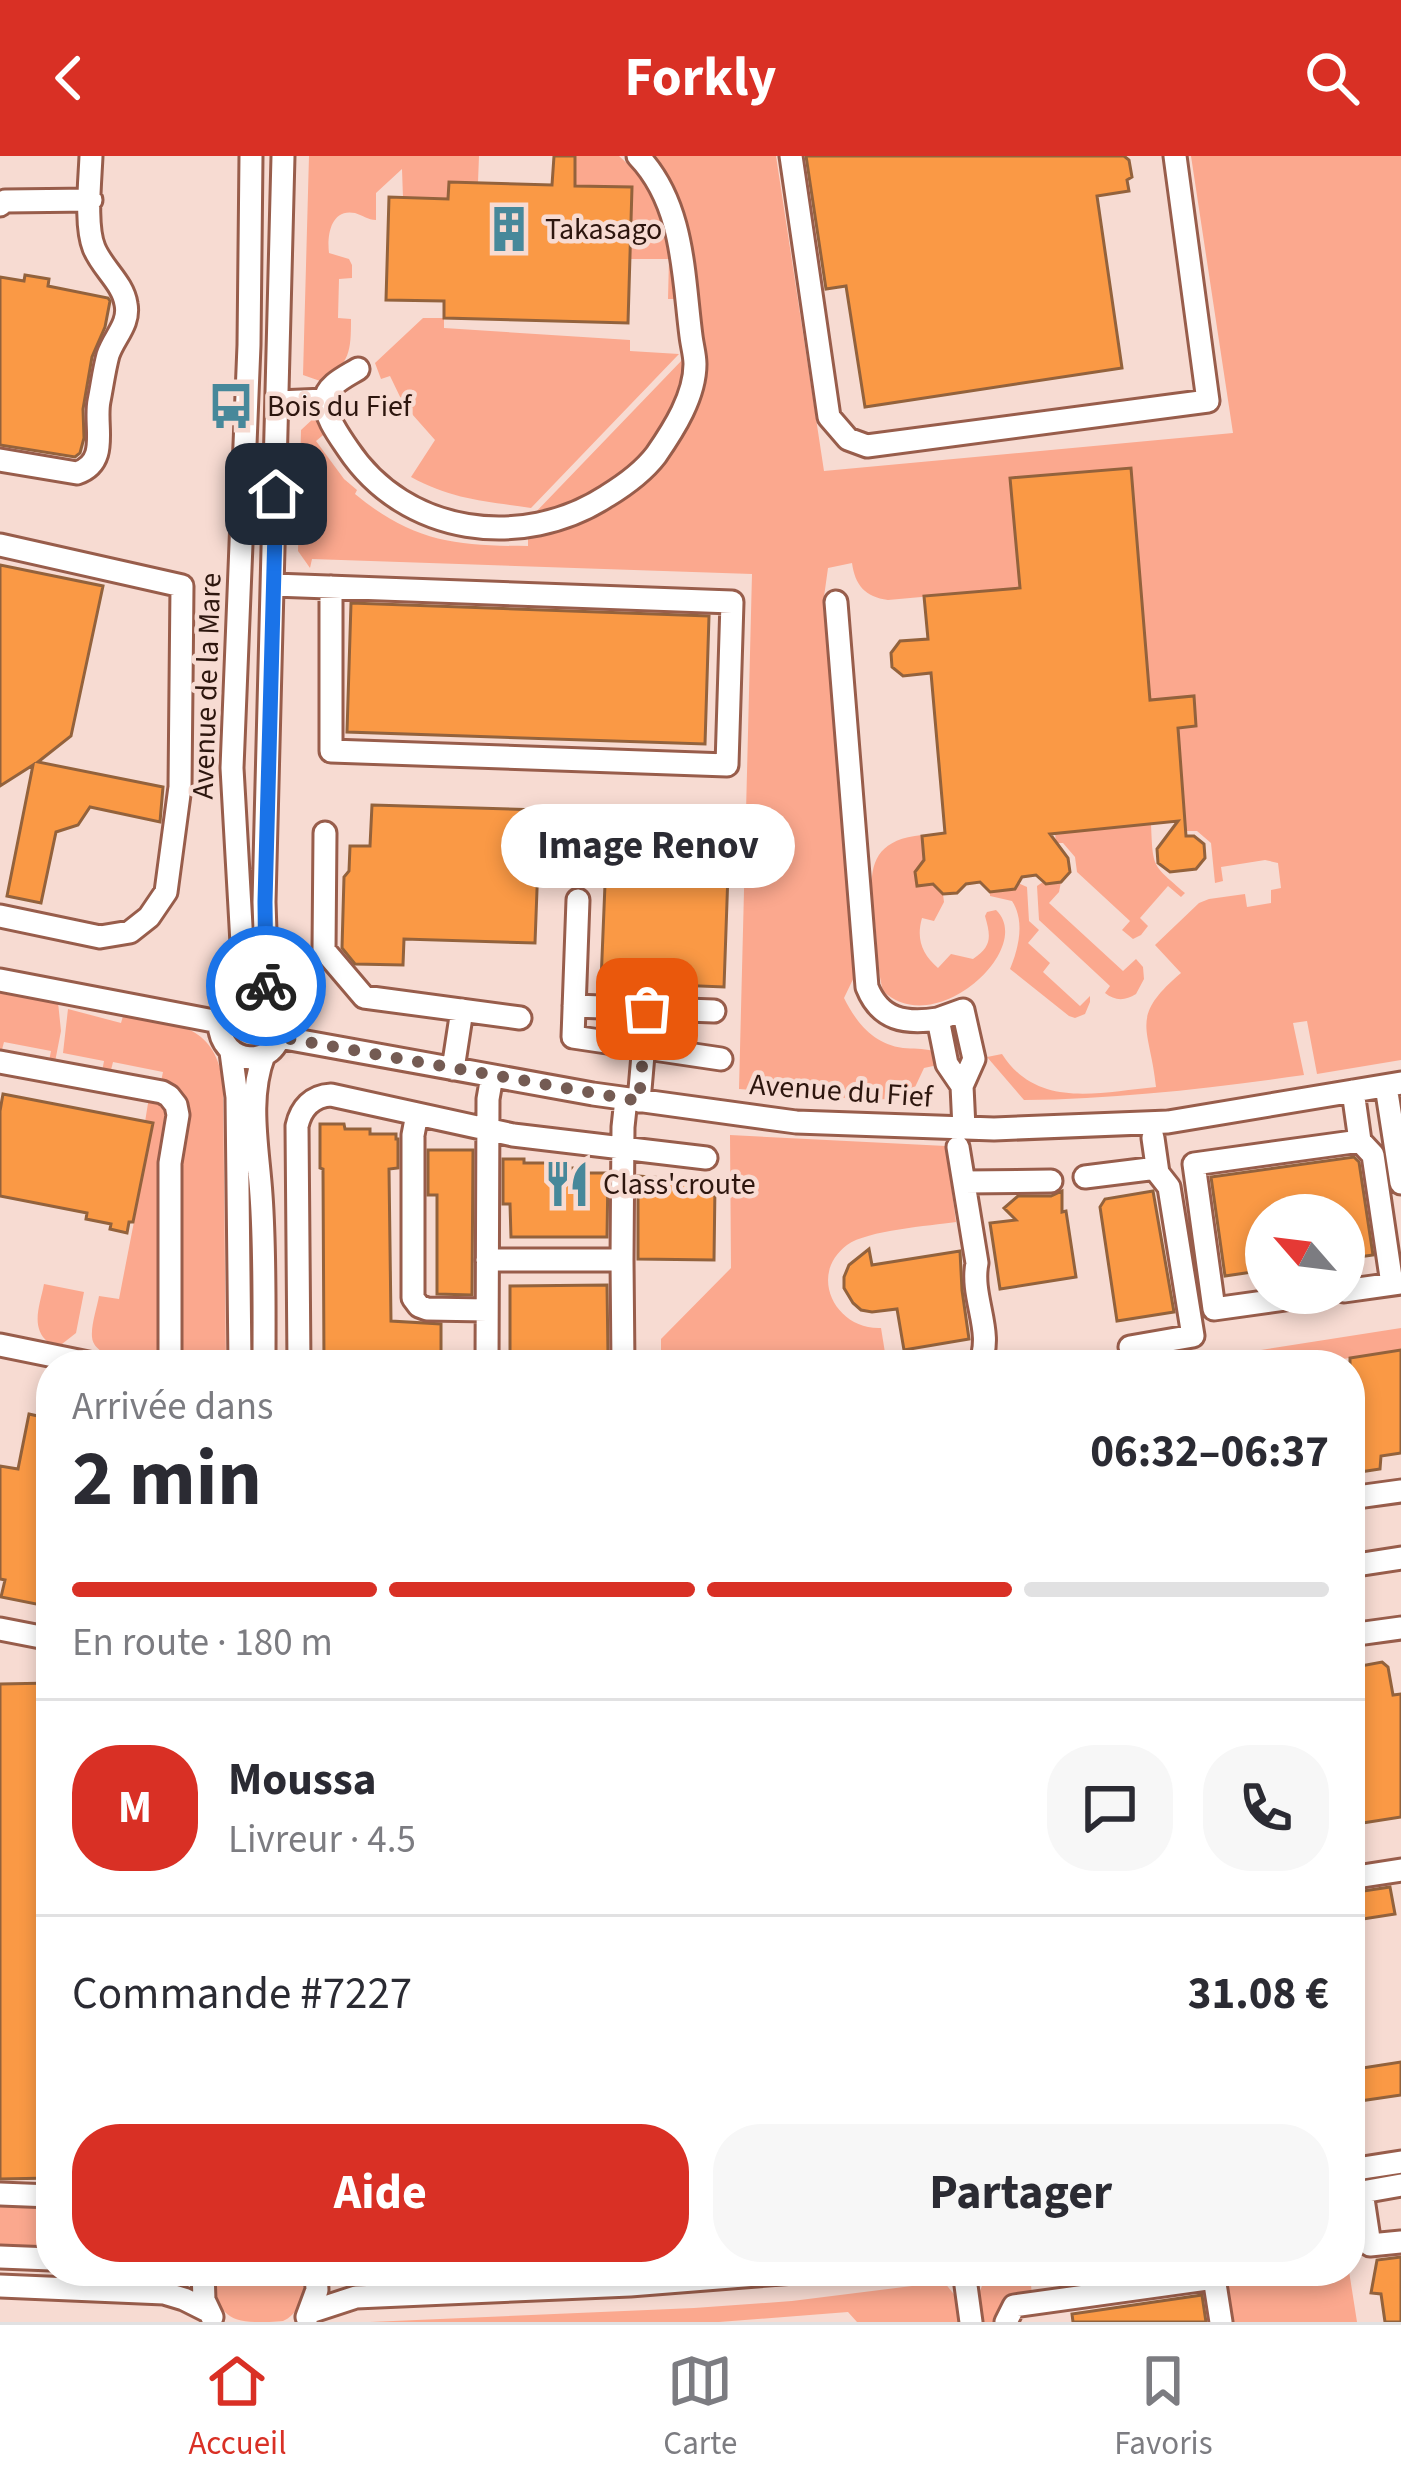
<!DOCTYPE html>
<html lang="fr">
<head>
<meta charset="utf-8">
<style>
  body { margin:0; font-family:"Source Sans 3",sans-serif; background:#f7f7f7; color:#2b2b33; height:100vh; display:flex; flex-direction:column; font-size:45px; white-space:nowrap }
  * { box-sizing:border-box; margin:0 }
  p { font-size:39px; color:#7c7c81 }
  .icon { flex:none; width:66px; height:66px; fill:none; stroke:currentColor; stroke-width:2; stroke-linecap:round; stroke-linejoin:round }
  .map { position:relative; flex:1; overflow:hidden }
  .drawer { position:absolute; left:36px; top:1194px; width:1329px; height:936px; display:flex; flex-direction:column; background:#fff; border-radius:48px; box-shadow:0 6px 18px #0003 }
  .drawer>* { flex:none }
  .needle { width:78px; rotate:298deg }
  .buttons { position:absolute; left:1245px; top:1038px; display:grid; gap:24px }
  .buttons a { display:grid; place-items:center; width:120px; height:120px; border-radius:50%; background:#fff; box-shadow:0 6px 18px #0003; font-size:60px }
  .pin { position:absolute; display:grid; place-items:center; width:102px; height:102px; color:#fff; margin:-51px; border-radius:24px; box-shadow:0 6px 18px #0006 }
  .courier { position:absolute; display:grid; place-items:center; width:120px; height:120px; margin:-60px; border:9px solid #1a73e8; border-radius:50%; background:#fff; color:#222; box-shadow:0 3px 15px #0007 }
  .bubble { position:absolute; height:84px; border-radius:42px; background:#fff; box-shadow:0 6px 18px #0003; font-size:39px; font-weight:700; line-height:84px; text-align:center }
  .headline em { font-style:normal; font-weight:700 }
  .headline div { display:flex; flex-direction:column-reverse }
  .headline { display:flex; align-items:center; justify-content:space-between; height:204px; padding:0 36px }
  h1 { font-size:78px; font-weight:700; line-height:90px }
  .bar { display:grid; grid-template-columns:repeat(4,1fr); gap:18px 12px; align-content:center; height:144px; padding:0 36px }
  .bar i { height:15px; border-radius:9px; background:#e1e1e2 }
  .bar .selected { background:#d93025 }
  .bar p { grid-column:span 4 }
  .line { display:flex; align-items:center; gap:30px; padding:0 36px; border-top:3px solid #e1e1e2 }
  .line div { flex:1 }
  .round { display:grid; place-items:center; flex:none; width:126px; height:126px; border-radius:48px; background:#f7f7f7 }
  .button { display:flex; gap:24px; margin-top:auto; padding:24px 36px }
  .button a { flex:1; height:138px; border-radius:48px; background:#d93025; color:#fff; font-size:48px; font-weight:700; line-height:138px; text-align:center }
  .button a+a { background:#f7f7f7; color:#2b2b33 }
  header { display:flex; justify-content:space-between; align-items:center; height:156px; padding:0 36px; background:#d93025; color:#fff; font-size:54px; font-weight:700 }
  .tab-bar { display:flex; justify-content:space-around; align-items:center; height:168px; border-top:3px solid #e1e1e2; background:#fff; font-size:33px; color:#7c7c81 }
  .tab-bar a { display:grid; justify-items:center; gap:6px }
  .tab-bar .selected { color:#d93025 }
  .map>svg:first-child { display:block }
  .green { fill:#fba88e }
  .building { fill:#fa9945; stroke:#93623c; stroke-width:3 }
  .lines { fill:none; stroke-linecap:round; stroke-linejoin:round }
  .minor-casing { stroke:#985d4b; stroke-width:27 }
  .minor { stroke:#fff; stroke-width:21 }
  .done { stroke:#745b53; stroke-width:12; stroke-dasharray:0 21.6 }
  .route { stroke:#1a73e8; stroke-width:15 }
  .labels { text-anchor:middle; dominant-baseline:central; stroke-width:9; stroke-linejoin:round; paint-order:stroke }
  .poi-label { font-size:30px; fill:#2d160e; stroke:#f7dbd2; text-anchor:start }
  .street-label { font-size:30px; fill:#2d160e; stroke:#f7dbd2 }
</style>
</head>
<body>
<header><svg class="icon" aria-label="back" viewBox="0 0 24 24"><path d="M15 5l-7 7 7 7"/></svg>Forkly<svg class="icon" aria-label="search" viewBox="0 0 24 24"><circle cx="10" cy="10" r="6"/><path d="M15 15l6 6"/></svg></header>
<div class="map">
<svg width="1401" height="2166" viewBox="0 0 1401 2166">
  <rect width="100%" height="100%" fill="#f7dbd2"/>
  <path class="green" d="M 309,0 L 479,0 L 478,26 L 449,26 L 448,43 L 403,42 L 402,13 L 376,37 L 376,64 C 368,64 362,59 355,57 C 330,52 327,81 329,97 L 349,103 L 352,109 L 352,122 L 339,123 L 338,162 L 351,163 C 351,195 350,207 323,226 L 303,219 Z
    M 575,0 L 619,0 C 664,40 674,86 674,143 L 668,143 L 669,103 L 630,103 L 632,31 L 575,30 Z
    M 646,0 L 776,0 L 824,315 L 1233,277 L 1191,0 L 1401,0 L 1401,904 L 1317,918 L 1307,865 L 1293,867 L 1304,919 C 1211,932 1118,943 1024,944 L 987,901 L 1002,898 C 1038,954 1100,936 1156,931 C 1150,871 1128,862 1181,817 L 1155,789 L 1199,747 L 1209,743 L 1245,738 L 1247,751 L 1271,747 L 1271,734 L 1281,732 L 1278,707 L 1265,704 L 1221,711 L 1223,725 L 1215,727 L 1211,687 L 1197,675 L 1186,675 L 1176,542 L 1150,544 L 1131,312 L 1011,322 L 1020,432 L 888,444 C 865,441 855,429 852,407 L 828,412 L 823,448 L 857,815 L 844,842 C 856,866 873,888 903,892 C 913,893 922,892 933,895 L 938,909 L 924,912 L 909,944 L 845,942 L 739,933 L 752,418 L 312,403 L 310,412 L 298,395 L 301,274 L 315,261 L 328,275 L 316,285 L 344,323 L 357,334 L 355,338 C 413,386 456,390 528,390 L 528,378 L 549,376 L 588,363 L 623,341 L 701,202 Z
    M 423,162 L 444,162 L 444,172 L 630,184 L 630,195 L 679,198 L 531,352 C 486,345 453,344 411,321 L 435,284 L 404,249 L 390,220 L 381,223 L 375,207 Z
    M 684,202 C 677,263 641,313 587,343 C 571,352 550,354 533,359 Z
    M 1151,668 C 1153,713 1152,708 1185,737 L 1181,741 L 1168,730 L 1140,762 L 1148,770 L 1141,779 L 1133,783 L 1122,774 L 1130,765 L 1077,716 L 1075,701 L 1063,687 L 1056,687 L 1055,677 Z
    M 922,679 L 924,704 L 915,716 L 917,729 L 933,728 L 943,738 L 944,746 L 934,765 L 922,762 C 916,783 922,798 938,812 L 951,798 L 973,803 C 992,790 991,781 985,760 L 987,756 L 996,754 C 1036,792 935,885 883,835 C 878,816 877,796 876,776 C 871,729 859,685 922,679 Z
    M 1043,726 L 1061,726 L 1059,736 L 1049,747 L 1123,815 L 1136,803 L 1143,811 L 1144,823 L 1136,838 C 1125,845 1115,845 1105,837 L 1110,830 L 1039,764 L 1037,730 Z
    M 1018,727 L 1027,731 L 1029,765 L 1039,774 L 1028,787 L 1050,807 L 1043,816 L 1080,850 L 1090,840 L 1090,846 L 1085,858 L 1075,862 L 1069,860 L 1010,813 C 1019,791 1025,765 1012,745 L 990,740 L 990,736 L 1014,733 Z
    M 0,835 L 58,846 L 61,875 L 54,911 L 48,910 L 51,895 L 4,886 L 0,901 Z
    M 68,853 L 121,867 L 123,860 C 174,868 214,866 223,926 L 226,1209 L 178,1209 L 176,1002 L 186,974 L 187,955 L 160,930 L 163,916 L 113,906 L 109,922 L 101,921 L 104,905 L 63,897 Z
    M 149,941 L 166,947 L 169,959 L 160,1195 C 155,1199 150,1205 143,1206 C 127,1208 93,1199 92,1181 C 91,1168 97,1152 99,1140 L 119,1143 L 153,968 L 145,966 Z
    M 730,979 L 946,990 L 956,1066 C 929,1070 868,1074 847,1089 C 807,1119 836,1174 881,1172 L 887,1209 L 661,1209 L 661,1183 L 731,1112 Z
    M 44,1128 L 84,1136 L 76,1177 L 62,1188 L 48,1186 C 30,1171 40,1149 44,1128 Z
    M 1401,1172 L 1401,1194 L 1343,1203 L 1343,1209 L 1205,1208 L 1204,1203 Z
    M 0,2044 L 51,2046 L 51,2086 L 48,2087 L 48,2092 L 0,2090 Z
    M 217,2115 L 302,2115 C 306,2132 302,2157 283,2165 C 276,2166 263,2166 255,2166 C 222,2166 212,2146 217,2115 Z
    M 564,2115 L 745,2115 L 379,2132 L 379,2120 Z
    M 1016,2115 L 1120,2115 L 1031,2128 L 1032,2141 L 998,2166 L 981,2166 L 978,2140 L 986,2120 Z
    M 1222,2115 L 1349,2115 L 1357,2166 L 1230,2166 Z
    M 944,2126 L 957,2142 L 961,2166 L 857,2166 L 848,2156 L 719,2166 L 370,2166 L 694,2152 L 792,2145 Z"/>
  <path class="building" d="M 554,0 L 575,0 L 575,30 L 632,31 L 628,167 L 444,162 L 444,145 L 386,144 L 389,41 L 448,43 L 449,26 L 552,29 Z
    M 806,0 L 1124,0 L 1129,4 L 1132,21 L 1127,24 L 1129,35 L 1097,40 L 1122,212 L 865,251 L 846,130 L 826,133 Z
    M 25,119 L 49,123 L 48,130 L 108,142 L 110,145 L 105,171 L 92,201 L 83,253 L 84,282 L 80,297 L 75,301 L 0,289 L 0,121 L 24,125 Z
    M 1131,312 L 1150,544 L 1194,540 L 1196,570 L 1178,572 L 1186,680 L 1194,680 L 1204,688 L 1205,702 L 1196,713 L 1170,716 L 1158,707 L 1157,693 L 1178,665 L 1050,678 L 1068,702 L 1070,716 L 1061,726 L 1046,728 L 1036,719 L 1022,721 L 1015,733 L 990,736 L 980,726 L 966,728 L 957,737 L 943,738 L 933,728 L 917,730 L 915,716 L 924,704 L 922,680 L 945,677 L 931,517 L 903,520 L 892,511 L 891,497 L 900,485 L 928,483 L 924,440 L 1020,432 L 1010,322 Z
    M 0,409 L 103,430 L 71,580 L 38,606 L 163,631 L 160,666 L 90,651 L 78,669 L 56,676 L 41,747 L 7,740 L 33,609 L 0,630 Z
    M 351,447 L 709,460 L 705,588 L 347,576 Z
    M 372,649 L 540,654 L 535,787 L 404,783 L 403,809 L 355,808 L 342,792 L 344,721 L 349,715 L 350,690 L 370,690 Z
    M 608,655 L 730,660 L 724,831 L 650,828 L 643,830 L 637,836 L 627,827 L 601,826 Z
    M 3,938 L 153,967 L 133,1066 L 129,1066 L 127,1077 L 110,1073 L 111,1068 L 86,1063 L 87,1057 L 0,1040 L 0,955 Z
    M 320,968 L 344,968 L 345,973 L 370,973 L 370,978 L 396,978 L 396,983 L 398,983 L 398,1012 L 389,1013 L 391,1165 L 441,1168 L 441,1209 L 324,1209 L 323,1013 L 320,1012 Z
    M 428,994 L 473,994 L 472,1139 L 437,1138 L 437,1039 L 428,1039 Z
    M 1354,1001 L 1359,1006 L 1373,1099 L 1344,1103 L 1344,1059 L 1266,1059 L 1266,1114 L 1225,1120 L 1211,1021 Z
    M 503,1003 L 524,1003 L 524,1007 L 550,1007 L 550,1012 L 576,1012 L 576,1017 L 608,1017 L 607,1081 L 511,1081 L 510,1048 L 503,1048 Z
    M 638,1020 L 689,1024 L 689,1029 L 715,1029 L 714,1104 L 638,1103 Z
    M 1062,1035 L 1062,1056 L 1066,1055 L 1076,1121 L 1000,1133 L 990,1067 L 1016,1064 L 1004,1052 L 1018,1040 L 1051,1040 Z
    M 1153,1035 L 1174,1156 L 1117,1165 L 1100,1051 L 1105,1043 Z
    M 869,1093 L 872,1109 L 960,1095 L 962,1134 L 969,1183 L 904,1194 L 897,1153 L 872,1156 L 861,1154 L 853,1147 L 844,1132 L 844,1121 L 849,1109 Z
    M 607,1129 L 608,1198 L 510,1198 L 510,1130 Z
    M 1401,1194 L 1401,1297 L 1381,1300 L 1380,1313 L 1360,1316 L 1350,1254 L 1350,1202 Z
    M 29,1258 L 51,1263 L 51,1451 L 1,1441 L 5,1424 L 0,1423 L 0,1310 L 18,1313 Z
    M 1382,1506 L 1388,1511 L 1393,1539 L 1401,1538 L 1401,1661 L 1350,1669 L 1350,1512 Z
    M 51,1527 L 51,2022 L 0,2023 L 0,1528 Z
    M 1390,1731 L 1395,1758 L 1350,1765 L 1350,1737 Z
    M 1401,1906 L 1401,1939 L 1360,1945 L 1356,1913 Z
    M 1401,2101 L 1401,2166 L 1385,2166 L 1381,2138 L 1371,2137 L 1377,2104 Z
    M 1202,2139 L 1206,2166 L 1073,2166 L 1072,2158 Z"/>
  <g class="lines">
    <defs>
      <path id="minor" d="M 791,0 L 829,261 L 848,283 L 867,290 L 1208,245 L 1175,0
        M 0,49 L 5,45 L 91,44
        M 358,213 C 347,220 326,229 325,244 C 324,260 340,281 348,293 C 405,379 522,395 607,340 C 625,329 643,316 656,299 C 674,273 695,240 695,208 C 695,199 692,189 691,180 C 683,118 684,48 638,0
        M 278,246 L 325,244
        M 0,304 L 77,317 C 110,306 94,270 99,245 C 102,230 104,214 108,199 C 114,181 130,168 126,148 C 123,127 102,112 94,92 C 85,70 90,25 91,0
        M 0,389 L 182,430 L 180,631 L 166,736 L 149,761 L 130,776 L 100,781 L 0,760
        M 274,429 L 732,446 L 727,609 L 331,595 L 331,431
        M 836,446 L 867,831 C 880,864 905,868 938,863 L 947,908 L 962,930 L 964,972
        M 325,677 L 324,794 L 364,841 L 520,862
        M 578,744 L 573,881 L 721,903
        M 0,824 L 219,866
        M 236,844 L 241,832 L 243,805 L 232,612 L 249,189 L 251,0
        M 574,850 L 714,855
        M 938,863 L 963,854 L 974,903 L 962,930
        M 219,866 C 220,912 278,913 280,873 C 281,857 269,851 267,836 L 264,746 L 283,0
        M 279,881 L 593,938 L 796,966 L 994,973 L 1168,966 L 1401,927
        M 231,896 L 237,941 L 240,1209
        M 0,906 L 162,936 L 169,940 L 176,949 L 178,959 L 170,1007 L 170,1209
        M 453,913 L 462,854
        M 1386,930 L 1401,1027
        M 639,945 L 647,853
        M 417,958 L 413,979 L 413,1142 L 419,1150 L 427,1153 L 487,1154
        M 1360,985 L 1373,999 L 1392,1128
        M 958,991 L 977,1107 C 970,1142 995,1177 979,1209
        M 1085,1021 L 1157,1012
        M 964,1026 L 1051,1025
        M 487,1104 L 622,1104 L 623,971 L 626,943
        M 622,1104 L 623,1209
        M 1344,1135 L 1401,1127
        M 1328,1137 L 1214,1153 L 1194,1008 L 1360,985 L 1353,935
        M 0,1189 L 98,1209
        M 1130,1191 L 1193,1180 L 1169,1031 L 1158,1017 L 1153,982
        M 264,1209 C 264,1152 265,1095 261,1039 C 258,992 247,943 264,899
        M 299,1209 L 297,970 C 301,952 312,940 331,939 L 513,979 L 706,1002
        M 487,1209 L 488,943 L 492,920
        M 1350,1342 L 1401,1335
        M 1350,1410 L 1401,1402
        M 0,1473 L 51,1483
        M 1350,1479 L 1401,1472
        M 1350,1722 L 1401,1714
        M 1350,2014 L 1401,2006
        M 1362,2036 L 1370,2089 L 1401,2086
        M 0,2038 L 51,2040
        M 1351,2038 L 1401,2029
        M 0,2101 L 51,2103
        M 203,2115 L 204,2144 L 212,2161
        M 964,2115 L 971,2166
        M 1213,2115 L 1221,2166
        M 0,2130 L 164,2137 L 184,2143 L 208,2155
        M 310,2156 L 356,2141 L 630,2129 L 807,2115
        M 307,2161 L 317,2134 L 316,2115
        M 1006,2166 L 1014,2150 L 1214,2122"/>
    </defs>
    <use href="#minor" class="minor-casing"/>
    <use href="#minor" class="minor"/>
  </g>
  <g class="lines">
    <path class="done" d="M 266,830 C 268,850 282,860 279,881 L 639,945 L 647,853"/>
    <path class="route" d="M 266,830 L 265,746 L 276,338"/>
  </g>
  <defs>
    <symbol id="building-bare" viewBox="-9 -9 18 18"><path d="M-4-6H4V6H1V3H-1V6H-4ZM-2.5-4.3h1.7v1.8h-1.7ZM.8-4.3h1.7v1.8H.8ZM-2.5-1h1.7V.8h-1.7ZM.8-1h1.7V.8H.8Z" fill="#47889a" stroke="#f7dbd2" stroke-width="2.5" paint-order="stroke"/></symbol>
    <symbol id="bus-bare" viewBox="-9 -9 18 18"><path d="M-5-6H5V4H4V6H2V4H-2V6H-4V4H-5ZM-3.5-4V0h7V-4ZM-3.5 1.2v1.5H-2V1.2ZM2 1.2v1.5H3.5V1.2Z" fill="#47889a" stroke="#f7dbd2" stroke-width="2.5" paint-order="stroke"/></symbol>
    <symbol id="restaurant-bare" viewBox="-9 -9 18 18"><path d="M-5-6h1v4h1v-4h1v4h1v-4h1v5L-1.5 .5V6h-2V.5L-5-1ZM5-6V6H3V1.5H1.5Q1.5-4 5-6Z" fill="#47889a" stroke="#f7dbd2" stroke-width="2.5" paint-order="stroke"/></symbol>
  </defs>
  <g fill-rule="evenodd">
    <use href="#building-bare" x="476" y="40" width="66" height="66"/>
    <use href="#bus-bare" x="198" y="217" width="66" height="66"/>
    <use href="#restaurant-bare" x="534" y="995" width="66" height="66"/>
  </g>
  <g class="labels">
    <g class="poi-label">
      <text x="545" y="73">Takasago</text>
      <text x="267" y="250">Bois du Fief</text>
      <text x="603" y="1028">Class'croute</text>
    </g>
    <g class="street-label">
      <text transform="translate(207 530) rotate(-88)">Avenue de la Mare</text>
      <text transform="translate(841 935) rotate(4)">Avenue du Fief</text>
    </g>
  </g>
</svg>
<div class="buttons">
<a><svg class="needle" viewBox="-14 -14 28 28"><path d="M0-13l5 13h-10z" fill="#e53935"/><path d="M0 13l5-13h-10z" fill="#7c7c81"/></svg></a>
</div>
<div class="pin" style="left:647px;top:853px;background:#ea580c"><svg class="icon" aria-label="bag" viewBox="0 0 24 24"><path d="M5 8h14l-1 12H6zM9 8a3 3 0 0 1 6 0"/></svg></div>
<div class="pin" style="left:276px;top:338px;background:#1f2937"><svg class="icon" aria-label="home" viewBox="0 0 24 24"><path d="M3 11l9-7 9 7M6 9v11h12V9"/></svg></div>
<div class="courier" style="left:266px;top:830px"><svg class="icon" aria-label="bike" viewBox="0 0 24 24"><circle cx="6" cy="16" r="4"/><circle cx="18" cy="16" r="4"/><path d="M6 16l4-8h5l3 8M10 8l3 8H6M13 5h3"/></svg></div>
<div class="bubble" style="left:501px;top:648px;width:294px">Image Renov</div>
<section class="drawer">
<div class="headline"><div><h1>2 min</h1><p>Arrivée dans</p></div><em>06:32–06:37</em></div>
<div class="bar"><i class="selected"></i><i class="selected"></i><i class="selected"></i><i></i><p>En route · 180 m</p></div>
<div class="line" style="height:216px"><b class="round" style="background:#d93025;color:#fff">M</b><div><b>Moussa</b><p>Livreur · 4.5</p></div><a class="round"><svg class="icon" aria-label="chat" viewBox="0 0 24 24"><path d="M4 5h16v11H9l-5 4z"/></svg></a><a class="round"><svg class="icon" aria-label="phone" viewBox="0 0 24 24"><path d="M5 4h4l2 5-3 2q2 4 5 5l2-3 5 2v4C11 20 4 13 5 4z"/></svg></a></div>
<div class="line" style="height:156px"><div>Commande #7227</div><b>31.08 €</b></div>
<div class="button"><a>Aide</a><a>Partager</a></div>
</section>
</div>
<nav class="tab-bar">
<a class="selected"><svg class="icon" aria-label="home" viewBox="0 0 24 24"><path d="M3 11l9-7 9 7M6 9v11h12V9"/></svg>Accueil</a>
<a><svg class="icon" aria-label="map" viewBox="0 0 24 24"><path d="M3 6l6-2 6 2 6-2v14l-6 2-6-2-6 2zM9 4v14M15 6v14"/></svg>Carte</a>
<a><svg class="icon" aria-label="saved" viewBox="0 0 24 24"><path d="M7 4h10v16l-5-4-5 4z"/></svg>Favoris</a>
</nav>
</body>
</html>
